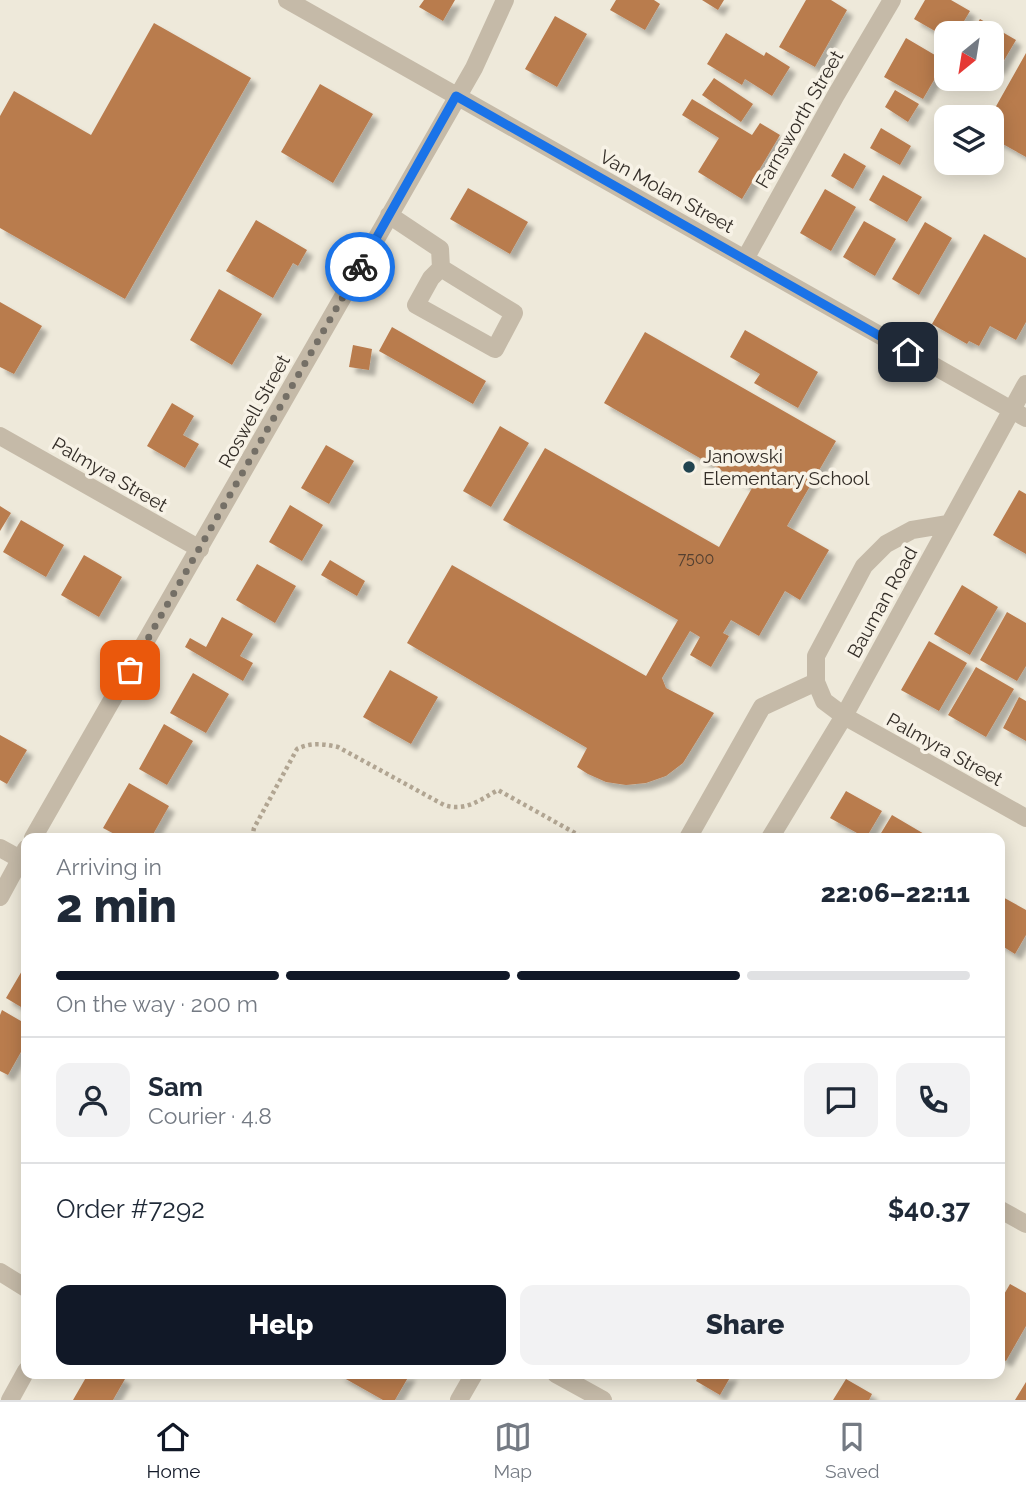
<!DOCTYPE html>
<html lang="en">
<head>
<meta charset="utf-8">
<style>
  body { margin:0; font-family:Raleway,sans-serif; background:#f2f2f3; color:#1f2937; height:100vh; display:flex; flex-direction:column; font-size:26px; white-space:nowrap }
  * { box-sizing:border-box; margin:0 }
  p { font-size:23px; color:#747a83 }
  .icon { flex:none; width:38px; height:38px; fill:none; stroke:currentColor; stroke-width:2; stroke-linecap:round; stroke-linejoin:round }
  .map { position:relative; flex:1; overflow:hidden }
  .drawer { position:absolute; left:21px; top:833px; width:984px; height:546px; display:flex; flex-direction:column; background:#fff; border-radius:14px; box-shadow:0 4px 18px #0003 }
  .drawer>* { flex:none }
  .needle { width:46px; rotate:210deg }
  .tools { position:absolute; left:934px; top:21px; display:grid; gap:14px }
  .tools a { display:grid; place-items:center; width:70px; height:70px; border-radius:14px; background:#fff; box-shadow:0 4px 18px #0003; font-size:35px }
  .pin { position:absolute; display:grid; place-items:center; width:60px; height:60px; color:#fff; margin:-30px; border-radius:14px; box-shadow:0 4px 10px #0006 }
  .courier { position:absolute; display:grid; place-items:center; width:70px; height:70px; margin:-35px; border:5px solid #1a73e8; border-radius:50%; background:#fff; color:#222; box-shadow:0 2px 9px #0007 }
  .overview em { font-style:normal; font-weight:800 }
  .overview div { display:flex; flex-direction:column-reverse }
  .overview { display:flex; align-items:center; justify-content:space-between; height:119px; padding:0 35px }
  h1 { font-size:46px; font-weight:800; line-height:52px }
  .bar { display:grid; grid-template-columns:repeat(4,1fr); gap:10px 7px; align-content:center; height:84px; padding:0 35px }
  .bar i { height:9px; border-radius:5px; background:#e0e1e3 }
  .bar .on { background:#111827 }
  .bar p { grid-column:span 4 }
  .line { display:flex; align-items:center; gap:18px; padding:0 35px; border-top:2px solid #e0e1e3 }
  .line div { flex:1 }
  .round { display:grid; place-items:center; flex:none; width:74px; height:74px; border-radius:14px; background:#f2f2f3 }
  .cta { display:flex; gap:14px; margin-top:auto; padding:14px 35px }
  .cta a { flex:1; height:80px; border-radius:14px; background:#111827; color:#fff; font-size:28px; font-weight:800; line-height:80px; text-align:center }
  .cta a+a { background:#f2f2f3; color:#1f2937 }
  .tabs { display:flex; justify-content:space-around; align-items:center; height:98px; border-top:2px solid #e0e1e3; background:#fff; font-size:19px; color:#747a83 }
  .tabs a { display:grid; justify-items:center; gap:4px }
  .tabs .on { color:#111827 }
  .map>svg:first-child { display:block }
  .building { fill:#b97b4e; filter:url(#shadow) }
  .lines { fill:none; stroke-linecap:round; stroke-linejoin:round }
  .path { stroke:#b1a592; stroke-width:4.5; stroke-dasharray:3.5 3.5; stroke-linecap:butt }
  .minor { stroke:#c5baa8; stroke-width:18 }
  .done { stroke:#746f66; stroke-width:7; stroke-dasharray:0 12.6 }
  .route { stroke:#1a73e8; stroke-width:9 }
  .poi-dot { fill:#214450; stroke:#f7f2e6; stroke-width:2.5 }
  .labels { text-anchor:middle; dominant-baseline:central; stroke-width:7; stroke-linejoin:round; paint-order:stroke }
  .number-label { font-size:16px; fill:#544031 }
  .street-label { font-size:19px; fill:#332d27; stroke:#f7f2e6 }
  .poi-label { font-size:19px; fill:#332d27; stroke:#f7f2e6; text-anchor:start }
</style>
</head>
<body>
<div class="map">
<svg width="1026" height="1400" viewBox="0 0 1026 1400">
  <defs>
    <filter id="shadow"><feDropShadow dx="6" dy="6" stdDeviation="2" flood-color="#0004"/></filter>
  </defs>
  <rect width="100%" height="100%" fill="#eee9da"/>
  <path class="building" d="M 424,0 L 455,0 L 443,21 L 419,7 Z
    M 616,0 L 654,0 L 660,4 L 645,30 L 610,10 Z
    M 702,0 L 724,0 L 718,10 Z
    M 806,0 L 831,0 L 847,10 L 815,67 L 779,47 Z
    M 925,0 L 951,0 L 970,11 L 957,33 L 947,33 L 947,38 L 914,19 Z
    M 555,16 L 587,34 L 557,87 L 525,69 Z
    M 980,19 L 1016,40 L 999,69 L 992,66 L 992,33 L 971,33 Z
    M 154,23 L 251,78 L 125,299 L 0,228 L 0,116 L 14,91 L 91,135 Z
    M 726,33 L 764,56 L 766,52 L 790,67 L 772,96 L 745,79 L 742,85 L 707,64 Z
    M 906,38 L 945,61 L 923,99 L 884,77 Z
    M 1026,53 L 1026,157 L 992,138 L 992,117 L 990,117 Z
    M 714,78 L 753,104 L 741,122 L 702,95 Z
    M 320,84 L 373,114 L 333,183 L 281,152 Z
    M 895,90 L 919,104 L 908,122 L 885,107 Z
    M 692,99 L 752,135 L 760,123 L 780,135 L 742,199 L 698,172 L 719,138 L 682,115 Z
    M 881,128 L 911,146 L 900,165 L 870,148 Z
    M 844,153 L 866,166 L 853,189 L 831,176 Z
    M 883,175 L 922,197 L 907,222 L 869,200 Z
    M 468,188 L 528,222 L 510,254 L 450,219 Z
    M 825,189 L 856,207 L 831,251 L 800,233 Z
    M 256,220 L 307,250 L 298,266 L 293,263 L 273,298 L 226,271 Z
    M 864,221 L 896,239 L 875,276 L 843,257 Z
    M 925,222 L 952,238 L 919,295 L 892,279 Z
    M 984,234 L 1026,258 L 1026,322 L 1016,340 L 990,326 L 979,346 L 969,341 L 967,344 L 932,324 Z
    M 219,289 L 262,314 L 232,365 L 190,340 Z
    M 0,302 L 42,326 L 14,374 L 0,367 Z
    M 392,327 L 486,381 L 473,404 L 379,351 Z
    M 745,330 L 818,372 L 798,408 L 754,383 L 760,374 L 730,357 Z
    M 645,332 L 836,441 L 787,526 L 829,550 L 800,600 L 785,591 L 759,636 L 731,620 L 723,633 L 729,636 L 711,667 L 690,655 L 700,637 L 690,631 L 662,678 L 666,688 L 714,713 L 683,763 L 666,776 L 646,783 L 626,785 L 606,782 L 588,774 L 577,767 L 587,748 L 407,643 L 452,565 L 646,676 L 678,620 L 503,520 L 545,448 L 719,547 L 752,488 L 604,403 Z
    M 353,345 L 372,349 L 369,370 L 349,367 Z
    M 172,403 L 194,416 L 183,435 L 199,444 L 185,468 L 147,446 Z
    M 500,426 L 529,443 L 491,507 L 463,491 Z
    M 326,445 L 354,461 L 329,504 L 301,488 Z
    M 1019,490 L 1026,494 L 1026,554 L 993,535 Z
    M 290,505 L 323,525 L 302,561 L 269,542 Z
    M 0,506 L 11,513 L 0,531 Z
    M 21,520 L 64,545 L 46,577 L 3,552 Z
    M 84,555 L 122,577 L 99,617 L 61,595 Z
    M 330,560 L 365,581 L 357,596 L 321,575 Z
    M 257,564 L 296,586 L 275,623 L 236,600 Z
    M 962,585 L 998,607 L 970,655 L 934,634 Z
    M 1007,612 L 1026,623 L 1026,666 L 1017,681 L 980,660 Z
    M 222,617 L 253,634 L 240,656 L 253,663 L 243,681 L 185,647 L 190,638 L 206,647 Z
    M 929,641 L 967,663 L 939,711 L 901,690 Z
    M 976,667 L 1014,689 L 986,737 L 948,715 Z
    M 390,670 L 438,697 L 411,744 L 363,717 Z
    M 193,673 L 229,694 L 206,733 L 170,713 Z
    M 1019,697 L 1026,701 L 1026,741 L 1003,728 Z
    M 164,724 L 193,741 L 167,785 L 139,769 Z
    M 0,735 L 27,750 L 7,784 L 0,780 Z
    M 129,783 L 169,806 L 151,838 L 122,838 L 103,828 Z
    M 846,791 L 882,811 L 866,838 L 830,818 Z
    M 892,815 L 931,838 L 878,838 Z
    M 999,895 L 1026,910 L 1026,935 L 1015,954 L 999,944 Z
    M 26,964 L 26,1010 L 6,998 Z
    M 2,1010 L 26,1024 L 26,1043 L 8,1075 L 0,1071 L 0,1015 Z
    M 1010,1284 L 1026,1293 L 1026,1326 L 1006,1361 L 999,1357 L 999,1303 Z
    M 88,1374 L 116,1374 L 125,1379 L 113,1400 L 73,1400 Z
    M 337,1374 L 410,1374 L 395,1400 L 383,1400 Z
    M 700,1374 L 732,1374 L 720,1395 L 696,1381 Z
    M 846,1379 L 872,1394 L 869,1400 L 833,1400 Z
    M 1026,1382 L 1026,1400 L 1015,1400 Z"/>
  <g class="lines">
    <path class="path" d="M 252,838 L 254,828 L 297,749 C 311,742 324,744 338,747 L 444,805 C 465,812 480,800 498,790 L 584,838"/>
    <path class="minor" d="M 287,0 L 1026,418
      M 389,215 L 440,249 L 441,268 L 431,278 L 416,305 L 495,349 L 514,313 L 441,268
      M 745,259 L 836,95 L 892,0
      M 0,436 L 200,549
      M 948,524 L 912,530 L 886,544 L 864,566 L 816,656 L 816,682 L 824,701 L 844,716 L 1026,818
      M 33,838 L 474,68 L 505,0
      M 688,838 L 762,707 L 816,682
      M 770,838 L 844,716 L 1026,384
      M 0,848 L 20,859
      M 0,897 L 26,849
      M 999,1209 L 1026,1224
      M 0,1272 L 26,1288
      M 556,1374 L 603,1400
      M 10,1400 L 26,1371
      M 459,1400 L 474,1374"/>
  </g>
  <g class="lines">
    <path class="done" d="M 130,670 L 360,267"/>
    <path class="route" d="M 360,267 L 456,96 L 908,352"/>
  </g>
  <circle class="poi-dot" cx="689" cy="467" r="7"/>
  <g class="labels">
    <g class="number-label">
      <text x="696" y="558">7500</text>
    </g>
    <g class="street-label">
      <text transform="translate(799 119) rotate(-60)">Farnsworth Street</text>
      <text transform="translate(667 191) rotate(29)">Van Molan Street</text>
      <text transform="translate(254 411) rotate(-61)">Roswell Street</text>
      <text transform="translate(110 474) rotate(30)">Palmyra Street</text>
      <text transform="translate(882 602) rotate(-61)">Bauman Road</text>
      <text transform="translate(945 749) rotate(29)">Palmyra Street</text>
    </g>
    <g class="poi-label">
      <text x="703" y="456">Janowski<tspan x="703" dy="22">Elementary School</tspan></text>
    </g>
  </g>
</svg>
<div class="tools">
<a><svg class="needle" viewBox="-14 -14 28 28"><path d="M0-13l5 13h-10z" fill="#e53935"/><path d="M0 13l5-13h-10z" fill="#747a83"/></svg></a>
<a><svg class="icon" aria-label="layers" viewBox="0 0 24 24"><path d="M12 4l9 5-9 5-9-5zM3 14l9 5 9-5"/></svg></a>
</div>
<div class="pin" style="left:130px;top:670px;background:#ea580c"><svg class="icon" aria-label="bag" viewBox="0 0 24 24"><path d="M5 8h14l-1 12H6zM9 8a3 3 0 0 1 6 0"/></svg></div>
<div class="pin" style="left:908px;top:352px;background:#1f2937"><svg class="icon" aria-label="home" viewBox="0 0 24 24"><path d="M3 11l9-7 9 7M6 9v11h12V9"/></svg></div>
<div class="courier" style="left:360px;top:267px"><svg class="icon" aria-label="bike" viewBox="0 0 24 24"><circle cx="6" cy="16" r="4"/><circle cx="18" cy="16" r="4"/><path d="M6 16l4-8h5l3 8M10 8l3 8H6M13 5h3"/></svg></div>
<section class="drawer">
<div class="overview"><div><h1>2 min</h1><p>Arriving in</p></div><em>22:06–22:11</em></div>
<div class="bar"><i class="on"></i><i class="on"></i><i class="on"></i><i></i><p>On the way · 200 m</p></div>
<div class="line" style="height:126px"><a class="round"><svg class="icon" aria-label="person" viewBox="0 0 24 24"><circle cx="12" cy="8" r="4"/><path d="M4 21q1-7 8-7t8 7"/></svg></a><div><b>Sam</b><p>Courier · 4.8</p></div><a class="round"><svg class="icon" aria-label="chat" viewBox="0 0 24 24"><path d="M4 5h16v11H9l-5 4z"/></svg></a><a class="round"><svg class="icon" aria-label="phone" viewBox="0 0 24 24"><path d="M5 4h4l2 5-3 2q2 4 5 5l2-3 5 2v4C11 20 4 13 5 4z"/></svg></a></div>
<div class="line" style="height:91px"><div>Order #7292</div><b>$40.37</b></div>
<div class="cta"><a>Help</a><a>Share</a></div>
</section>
</div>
<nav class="tabs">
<a class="on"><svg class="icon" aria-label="home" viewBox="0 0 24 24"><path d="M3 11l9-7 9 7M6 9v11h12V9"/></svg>Home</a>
<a><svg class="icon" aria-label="map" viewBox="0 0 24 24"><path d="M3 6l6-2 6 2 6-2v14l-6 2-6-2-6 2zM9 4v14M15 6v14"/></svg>Map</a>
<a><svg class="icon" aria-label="saved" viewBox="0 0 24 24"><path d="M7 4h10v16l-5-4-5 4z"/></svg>Saved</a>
</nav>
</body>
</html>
